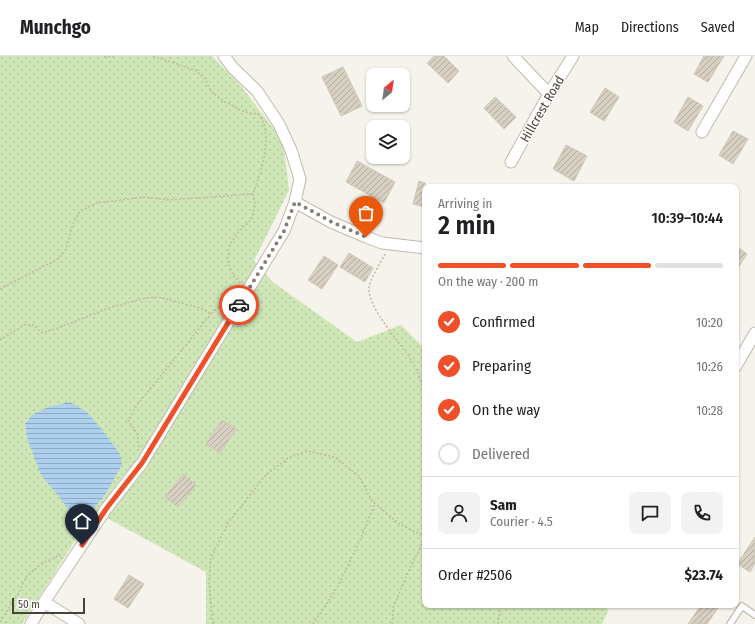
<!DOCTYPE html>
<html lang="en">
<head>
<meta charset="utf-8">
<style>
  body { margin:0; font-family:"Fira Sans Condensed",sans-serif; background:#f2f2f2; color:#202124; height:100vh; display:flex; flex-direction:column; font-size:15px; white-space:nowrap }
  * { box-sizing:border-box; margin:0 }
  p { font-size:13px; color:#757577 }
  .icon { flex:none; width:22px; height:22px; fill:none; stroke:currentColor; stroke-width:2; stroke-linecap:round; stroke-linejoin:round }
  .map { position:relative; flex:1; overflow:hidden }
  .side { position:absolute; left:422px; top:128px; width:317px; height:424px; display:flex; flex-direction:column; background:#fff; border-radius:8px; box-shadow:0 1px 3px #0004 }
  .side>* { flex:none }
  .needle { width:26px; rotate:29deg }
  .buttons { position:absolute; left:366px; top:12px; display:grid; gap:8px }
  .buttons a { display:grid; place-items:center; width:44px; height:44px; border-radius:8px; background:#fff; box-shadow:0 1px 3px #0004; font-size:20px }
  .scale { position:absolute; left:12px; bottom:10px; width:73px; box-sizing:border-box; padding-left:4px; border:2px solid #494439; border-top:0; font-size:11px; line-height:14px; white-space:nowrap; color:#494439; -webkit-text-stroke:3px #fff; paint-order:stroke }
  .pin { position:absolute; display:grid; place-items:center; width:34px; height:34px; color:#fff; margin:-41px -17px; border-radius:50% 50% 50% 0; rotate:-45deg; box-shadow:0 0 4px #0007 }
  .pin .icon { rotate:45deg }
  .courier { position:absolute; display:grid; place-items:center; width:40px; height:40px; margin:-20px; border:3px solid #ef4f29; border-radius:50%; background:#fff; color:#222; box-shadow:0 1px 5px #0007 }
  .headline em { font-style:normal; font-weight:600 }
  .headline div { display:flex; flex-direction:column-reverse }
  .headline { display:flex; align-items:center; justify-content:space-between; height:68px; padding:0 16px }
  h1 { font-size:26px; font-weight:600; line-height:30px }
  .bar { display:grid; grid-template-columns:repeat(4,1fr); gap:6px 4px; align-content:center; height:48px; padding:0 16px }
  .bar i { height:5px; border-radius:3px; background:#e0e0e0 }
  .bar .selected { background:#ef4f29 }
  .bar p { grid-column:span 4 }
  .line { display:flex; align-items:center; gap:10px; padding:0 16px; border-top:1px solid #e0e0e0 }
  .line div { flex:1 }
  .round { display:grid; place-items:center; flex:none; width:42px; height:42px; border-radius:8px; background:#f2f2f2 }
  ol { padding:0 16px; list-style:none }
  li { display:flex; align-items:center; gap:12px; height:44px }
  li p { margin-inline-start:auto }
  li .icon { padding:4px; border-radius:50%; background:#ef4f29; color:#fff; stroke-width:4 }
  li:last-child { color:#757577 }
  li i { width:22px; height:22px; border:2px solid #e0e0e0; border-radius:50% }
  header { display:flex; align-items:center; gap:24px; box-sizing:border-box; height:56px; padding:0 20px; background:#fff; border-bottom:1px solid #e0e0e0 }
  header strong { font-size:19px }
  nav { display:flex; gap:22px; margin-inline-start:auto; font-size:14px }
  .map>svg:first-child { display:block }
  .grass { fill:url(#grass-dots) }
  .water { fill:url(#water-rules) }
  .building { fill:url(#building-hatch); stroke:#d1c7b5 }
  .lines { fill:none; stroke-linecap:round; stroke-linejoin:round }
  .service-casing { stroke:#c0bbae; stroke-width:8 }
  .minor-casing { stroke:#c0bbae; stroke-width:13 }
  .path { stroke:#c1b7a0; stroke-width:1.5; stroke-dasharray:2 2; stroke-linecap:butt }
  .service { stroke:#fff; stroke-width:5.5 }
  .minor { stroke:#fff; stroke-width:11 }
  .done { stroke:#858178; stroke-width:4; stroke-dasharray:0 7.2 }
  .route { stroke:#ef4f29; stroke-width:5 }
  .labels { text-anchor:middle; dominant-baseline:central; stroke-width:3; stroke-linejoin:round; paint-order:stroke }
  .street-label { font-size:13px; fill:#494439; stroke:#fff }
</style>
</head>
<body>
<header>
<strong>Munchgo</strong>
<nav><a>Map</a><a>Directions</a><a>Saved</a></nav>
</header>
<div class="map">
<svg width="755" height="568" viewBox="0 0 755 568">
  <defs>
    <pattern id="grass-dots" width="8" height="8" patternUnits="userSpaceOnUse"><rect width="8" height="8" fill="#cfe6b7"/><path d="M2 2h.1M6 6h.1" fill="none" stroke="#b3c69e" stroke-width="1.8" stroke-linecap="round"/></pattern>
    <pattern id="water-rules" width="6" height="5" patternUnits="userSpaceOnUse"><rect width="6" height="5" fill="#acd0ed"/><path d="M0 2.5h6" fill="none" stroke="#8eaac1"/></pattern>
    <pattern id="building-hatch" width="6" height="6" patternUnits="userSpaceOnUse"><rect width="6" height="6" fill="#d6cfc2"/><path d="M-1 1l2-2M0 6l6-6M5 7l2-2" fill="none" stroke="#b0aa9f"/></pattern>
  </defs>
  <rect width="100%" height="100%" fill="#f5f3ec"/>
  <path class="grass" d="M 0,0 L 212,0 L 241,30 L 283,85 L 289,134 L 254,205 L 274,227 L 357,286 L 401,269 L 425,293 L 425,549 L 606,549 L 608,555 L 602,568 L 206,568 L 206,516 L 94,455 L 22,568 L 0,568 Z"/>
  <path class="water" d="M 70,346 L 87,356 L 100,371 L 120,398 L 122,409 L 103,442 L 89,457 L 78,459 L 69,453 L 41,419 L 28,385 L 25,368 L 32,359 L 48,351 Z"/>
  <path class="building" d="M 434,0 L 444,0 L 459,15 L 448,27 L 427,7 Z
    M 704,0 L 724,0 L 708,26 L 694,18 Z
    M 343,11 L 362,50 L 341,60 L 322,21 Z
    M 605,32 L 619,41 L 604,65 L 590,56 Z
    M 495,41 L 516,61 L 504,73 L 484,52 Z
    M 688,41 L 703,50 L 688,75 L 674,66 Z
    M 733,75 L 748,83 L 733,108 L 719,99 Z
    M 566,89 L 587,100 L 574,125 L 553,113 Z
    M 357,105 L 395,126 L 384,147 L 346,126 Z
    M 419,125 L 425,127 L 425,151 L 413,148 Z
    M 736,190 L 747,198 L 736,215 Z
    M 349,197 L 373,212 L 365,226 L 340,211 Z
    M 324,200 L 338,209 L 322,233 L 308,224 Z
    M 222,364 L 236,373 L 220,397 L 206,388 Z
    M 183,418 L 196,429 L 178,451 L 165,441 Z
    M 755,481 L 755,508 L 750,516 L 737,508 Z
    M 129,519 L 144,528 L 128,552 L 114,543 Z
    M 701,549 L 720,549 L 707,568 L 688,568 Z"/>
  <g class="lines">
    <defs>
      <path id="service" d="M 730,568 L 742,550 L 755,559"/>
      <path id="minor" d="M 513,0 L 549,38
        M 702,76 L 746,0
        M 511,106 L 549,38 L 573,0
        M 295,146 L 331,166 L 366,181 L 382,187 L 425,192
        M 736,310 L 755,277
        M 44,546 L 79,568
        M 31,568 L 44,546 L 106,453 L 142,407 L 284,175 L 295,146 L 300,123 L 291,94 L 279,68 L 257,35 L 233,12 L 224,0"/>
    </defs>
    <use href="#service" class="service-casing"/>
    <use href="#minor" class="minor-casing"/>
    <path class="path" d="M 104,0 L 106,1 L 116,0
      M 153,0 L 195,14 L 205,23 L 212,36 L 225,46 L 245,56 L 258,58
      M 385,198 C 381,206 370,223 369,231 C 366,250 401,287 411,304 C 418,314 421,327 425,338
      M 240,227 L 234,221 L 228,206 L 229,190 L 239,175 L 252,163 L 255,148 L 253,138
      M 0,233 L 58,203 L 66,193 L 73,168 L 80,155 L 97,147 L 144,141 L 168,144 L 253,138 C 260,117 270,91 264,68 C 263,64 260,61 258,58
      M 0,284 L 24,269 L 33,269 L 42,277 L 58,272 L 109,252 L 145,242 L 158,241 L 200,252 L 211,258 L 231,241
      M 139,391 L 137,377 L 128,364 L 137,349 L 211,258
      M 0,566 L 18,538 L 27,519 L 43,507 L 62,498
      M 213,568 L 209,527 L 211,502 L 228,467 L 265,420 L 288,402 L 308,395 L 334,401 L 359,420 L 372,445 L 398,467 L 425,481
      M 313,568 L 337,532 L 361,482 L 375,447
      M 392,568 L 393,552 L 410,512 L 425,482
      M 498,568 L 501,549"/>
    <use href="#service" class="service"/>
    <use href="#minor" class="minor"/>
  </g>
  <g class="lines">
    <path class="done" d="M 239,249 L 284,175 L 295,146 L 332,166 L 366,181"/>
    <path class="route" d="M 82,489 L 106,453 L 142,407 L 239,249"/>
  </g>
  <g class="labels">
    <g class="street-label">
      <text transform="translate(542 53) rotate(-60)">Hillcrest Road</text>
    </g>
  </g>
</svg>
<div class="buttons">
<a><svg class="needle" viewBox="-14 -14 28 28"><path d="M0-13l5 13h-10z" fill="#e53935"/><path d="M0 13l5-13h-10z" fill="#757577"/></svg></a>
<a><svg class="icon" aria-label="layers" viewBox="0 0 24 24"><path d="M12 4l9 5-9 5-9-5zM3 14l9 5 9-5"/></svg></a>
</div>
<div class="scale">50 m</div>
<div class="pin" style="left:366px;top:181px;background:#ea580c"><svg class="icon" aria-label="bag" viewBox="0 0 24 24"><path d="M5 8h14l-1 12H6zM9 8a3 3 0 0 1 6 0"/></svg></div>
<div class="pin" style="left:82px;top:489px;background:#1f2937"><svg class="icon" aria-label="home" viewBox="0 0 24 24"><path d="M3 11l9-7 9 7M6 9v11h12V9"/></svg></div>
<div class="courier" style="left:239px;top:249px"><svg class="icon" aria-label="car" viewBox="0 0 24 24"><path d="M5 17H2v-5l4-1 3-4h7l3 4 3 1v5h-3M9 17h6M6 11h13"/><circle cx="7" cy="17" r="2"/><circle cx="17" cy="17" r="2"/></svg></div>
<section class="side">
<div class="headline"><div><h1>2 min</h1><p>Arriving in</p></div><em>10:39–10:44</em></div>
<div class="bar"><i class="selected"></i><i class="selected"></i><i class="selected"></i><i></i><p>On the way · 200 m</p></div>
<ol>
<li><svg class="icon" aria-label="check" viewBox="0 0 24 24"><path d="M5 12l5 5 9-10"/></svg>Confirmed<p>10:20</p></li>
<li><svg class="icon" aria-label="check" viewBox="0 0 24 24"><path d="M5 12l5 5 9-10"/></svg>Preparing<p>10:26</p></li>
<li><svg class="icon" aria-label="check" viewBox="0 0 24 24"><path d="M5 12l5 5 9-10"/></svg>On the way<p>10:28</p></li>
<li><i></i>Delivered</li>
</ol>
<div class="line" style="height:72px"><a class="round"><svg class="icon" aria-label="person" viewBox="0 0 24 24"><circle cx="12" cy="8" r="4"/><path d="M4 21q1-7 8-7t8 7"/></svg></a><div><b>Sam</b><p>Courier · 4.5</p></div><a class="round"><svg class="icon" aria-label="chat" viewBox="0 0 24 24"><path d="M4 5h16v11H9l-5 4z"/></svg></a><a class="round"><svg class="icon" aria-label="phone" viewBox="0 0 24 24"><path d="M5 4h4l2 5-3 2q2 4 5 5l2-3 5 2v4C11 20 4 13 5 4z"/></svg></a></div>
<div class="line" style="height:52px"><div>Order #2506</div><b>$23.74</b></div>
</section>
</div>
</body>
</html>
